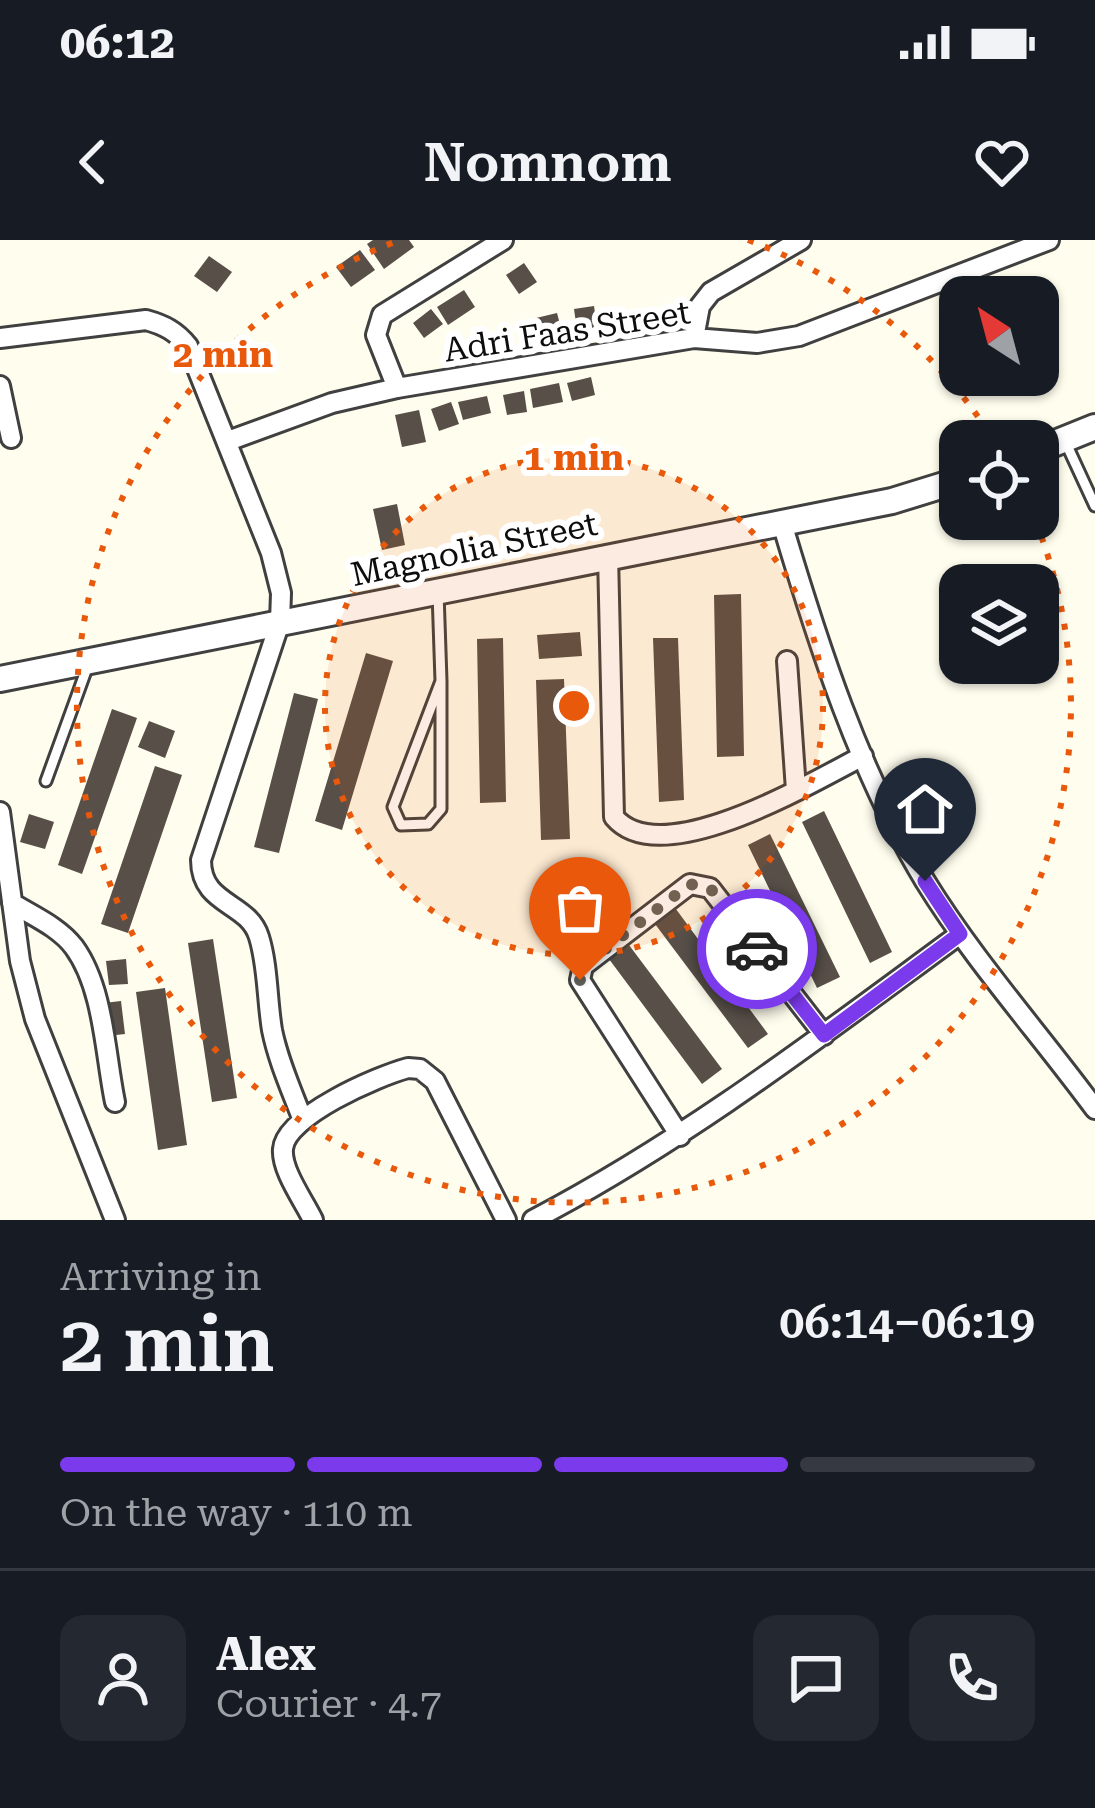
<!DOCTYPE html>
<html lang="en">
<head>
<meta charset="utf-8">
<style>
  body { margin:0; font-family:"Roboto Serif",serif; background:#242831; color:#f1f3f6; height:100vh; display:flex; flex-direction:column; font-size:45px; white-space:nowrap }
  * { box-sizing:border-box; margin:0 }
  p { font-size:39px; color:#9ea1a6 }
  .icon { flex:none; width:66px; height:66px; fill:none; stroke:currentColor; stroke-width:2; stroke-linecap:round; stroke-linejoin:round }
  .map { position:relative; height:980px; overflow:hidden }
  .side { display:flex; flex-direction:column; background:#171b24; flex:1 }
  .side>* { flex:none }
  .needle { width:78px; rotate:324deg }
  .tools { position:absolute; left:939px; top:36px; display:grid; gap:24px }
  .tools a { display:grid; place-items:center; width:120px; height:120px; border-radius:24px; background:#171b24; box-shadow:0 3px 9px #0004; font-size:60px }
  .pin { position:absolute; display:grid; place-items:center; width:102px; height:102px; color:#fff; margin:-123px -51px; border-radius:50% 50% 50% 0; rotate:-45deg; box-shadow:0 0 12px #0007 }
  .pin .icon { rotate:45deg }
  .courier { position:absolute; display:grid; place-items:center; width:120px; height:120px; margin:-60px; border:9px solid #7c3aed; border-radius:50%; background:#fff; color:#222; box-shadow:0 3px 15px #0007 }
  .headline em { font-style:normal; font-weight:600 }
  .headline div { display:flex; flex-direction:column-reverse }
  .headline { display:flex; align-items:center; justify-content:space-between; height:204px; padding:0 60px }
  h1 { font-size:78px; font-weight:600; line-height:90px }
  .bar { display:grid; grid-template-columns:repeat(4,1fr); gap:18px 12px; align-content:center; height:144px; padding:0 60px }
  .bar i { height:15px; border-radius:9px; background:#363941 }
  .bar .on { background:#7c3aed }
  .bar p { grid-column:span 4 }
  .line { display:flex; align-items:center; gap:30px; padding:0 60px; border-top:3px solid #363941 }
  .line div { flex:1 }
  .round { display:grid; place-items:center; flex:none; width:126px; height:126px; border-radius:24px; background:#242831 }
  .status { display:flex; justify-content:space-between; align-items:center; height:84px; padding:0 60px; background:#171b24; direction:ltr }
  .status svg { height:33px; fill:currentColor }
  header { display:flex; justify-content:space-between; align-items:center; height:156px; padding:0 60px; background:#171b24; font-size:54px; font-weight:600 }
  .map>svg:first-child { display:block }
  .building { fill:#574f48 }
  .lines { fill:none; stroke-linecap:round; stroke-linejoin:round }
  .service-casing { stroke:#404040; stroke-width:15 }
  .minor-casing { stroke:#404040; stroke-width:24 }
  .tertiary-casing { stroke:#404040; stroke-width:30 }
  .service { stroke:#fff; stroke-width:9 }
  .minor { stroke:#fff; stroke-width:18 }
  .tertiary { stroke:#fff; stroke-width:24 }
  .done { stroke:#62615b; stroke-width:12; stroke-dasharray:0 21.6 }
  .route { stroke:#7c3aed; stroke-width:15 }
  .ring { fill:none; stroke:#e8590c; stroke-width:6; stroke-dasharray:6 12 }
  .labels { text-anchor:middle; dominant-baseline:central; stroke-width:12; stroke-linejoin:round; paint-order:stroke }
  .street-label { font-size:33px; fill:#0d0d0d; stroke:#fff }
  .centre { fill:#e8590c; stroke:#fff; stroke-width:6 }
  .ring-label { font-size:36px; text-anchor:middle; font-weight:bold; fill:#e8590c; stroke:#fff; stroke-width:12; stroke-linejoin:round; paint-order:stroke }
</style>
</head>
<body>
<div class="status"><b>06:12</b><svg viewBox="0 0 49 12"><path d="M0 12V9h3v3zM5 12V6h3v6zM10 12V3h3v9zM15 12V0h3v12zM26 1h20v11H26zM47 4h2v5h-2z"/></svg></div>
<header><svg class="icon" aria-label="back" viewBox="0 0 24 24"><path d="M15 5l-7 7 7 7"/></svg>Nomnom<svg class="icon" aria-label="heart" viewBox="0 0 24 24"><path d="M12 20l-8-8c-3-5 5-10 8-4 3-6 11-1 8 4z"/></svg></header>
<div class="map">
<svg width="1095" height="980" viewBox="0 0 1095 980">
  <rect width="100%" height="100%" fill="#fffded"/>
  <path class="building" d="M 373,0 L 409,0 L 414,7 L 384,29 L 367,4 Z
    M 360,10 L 375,30 L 351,47 L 336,27 Z
    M 209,16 L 232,32 L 217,52 L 194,36 Z
    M 524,23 L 537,42 L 519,54 L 506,35 Z
    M 464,50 L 475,67 L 448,85 L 437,67 Z
    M 594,66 L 597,87 L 577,90 L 574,69 Z
    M 431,69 L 443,84 L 424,98 L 413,83 Z
    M 557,73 L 562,92 L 542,98 L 536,78 Z
    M 591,137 L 595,155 L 572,161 L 567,143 Z
    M 559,143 L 563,162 L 533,168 L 530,149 Z
    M 524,151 L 527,172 L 507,175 L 503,155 Z
    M 487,156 L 491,173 L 463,180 L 458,162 Z
    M 451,162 L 459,184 L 439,191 L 431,169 Z
    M 419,170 L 426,202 L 402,207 L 395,175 Z
    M 397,264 L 405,305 L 382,310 L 373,269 Z
    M 741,354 L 744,516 L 717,517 L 714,355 Z
    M 580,392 L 582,416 L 539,419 L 537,395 Z
    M 503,398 L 506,562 L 480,563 L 477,399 Z
    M 653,398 L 678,398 L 684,560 L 659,562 Z
    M 366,413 L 393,421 L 342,590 L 315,581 Z
    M 564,439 L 570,599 L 541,600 L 536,440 Z
    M 294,453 L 318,459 L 279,613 L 254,607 Z
    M 112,469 L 137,478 L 82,634 L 58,625 Z
    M 149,481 L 175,491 L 165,518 L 138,507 Z
    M 155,526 L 182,535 L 128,693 L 101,684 Z
    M 824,571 L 892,712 L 870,723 L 802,582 Z
    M 29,574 L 54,582 L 45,609 L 20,602 Z
    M 770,594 L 840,737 L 817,748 L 748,605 Z
    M 673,665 L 768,794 L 748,808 L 652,680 Z
    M 213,699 L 237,858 L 212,862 L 188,703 Z
    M 626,701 L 722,829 L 702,844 L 606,715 Z
    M 126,719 L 128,744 L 109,745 L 106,721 Z
    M 165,748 L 187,905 L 158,910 L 136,752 Z
    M 121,761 L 125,794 L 107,796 L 104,763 Z"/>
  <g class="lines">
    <defs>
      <path id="service" d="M 1064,199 L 1095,266
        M 438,352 L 441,441 L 393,567 L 401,585 L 428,584 L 441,569 L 441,441
        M 46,541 L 87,428"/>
      <path id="minor" d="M 0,98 L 146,80 C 164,85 176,91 188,106 L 271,313 L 281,353 L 280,382 L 201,620 C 201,666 248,661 259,697 C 268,726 267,760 272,790 C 278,820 291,849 302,878
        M 694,98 L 700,66 L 711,52 L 801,0
        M 0,146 L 11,198
        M 397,148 L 376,95 L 382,75 L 503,0
        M 228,201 L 332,163 L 397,148 L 694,98 L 757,103 L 799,96 L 1049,0
        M 782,283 C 818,404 859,532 925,641 C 975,722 1039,793 1095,869
        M 608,315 L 614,577 C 661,633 812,542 863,516
        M 787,421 L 796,550
        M 0,572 L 20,721 L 35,779 L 115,980
        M 12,663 C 33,676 59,687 74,707 C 104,748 105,814 115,862
        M 680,896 L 580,740 L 583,726 L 690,644 L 710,648 L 824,795
        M 313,980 C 304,961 281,930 283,909 C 285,876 378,836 408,828 L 420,829 L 435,841 L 506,980
        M 533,980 C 686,900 821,796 960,694"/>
      <path id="tertiary" d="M 1038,210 L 1095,187
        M 0,439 L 892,261 L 960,240"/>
    </defs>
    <use href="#service" class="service-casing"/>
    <use href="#minor" class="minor-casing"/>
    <use href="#tertiary" class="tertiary-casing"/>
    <use href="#service" class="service"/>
    <use href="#minor" class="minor"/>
    <use href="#tertiary" class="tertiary"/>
  </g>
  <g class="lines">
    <path class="done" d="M 580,740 L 583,726 L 690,644 L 710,648 L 757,709"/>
    <path class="route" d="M 757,709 L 824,795 L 960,694 L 925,641"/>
  </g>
  <circle cx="574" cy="466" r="249" fill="#e8590c" fill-opacity=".12"/>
  <g class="ring">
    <circle cx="574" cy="466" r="249"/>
    <path d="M748 0A497 497 0 0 1 993 199M1035 280A497 497 0 1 1 400 0"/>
  </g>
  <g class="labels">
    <g class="street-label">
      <text transform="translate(567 91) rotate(-9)">Adri Faas Street</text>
      <text transform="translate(474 309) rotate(-12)">Magnolia Street</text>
    </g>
  </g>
  <circle cx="574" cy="466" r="18" class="centre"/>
  <g class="ring-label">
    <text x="223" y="127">2 min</text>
    <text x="574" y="230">1 min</text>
  </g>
</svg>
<div class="tools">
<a><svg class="needle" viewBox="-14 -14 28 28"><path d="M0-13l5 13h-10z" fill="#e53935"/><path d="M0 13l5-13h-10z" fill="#9ea1a6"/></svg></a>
<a><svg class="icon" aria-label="locate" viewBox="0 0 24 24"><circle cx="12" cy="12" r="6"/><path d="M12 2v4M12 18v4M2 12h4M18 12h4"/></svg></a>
<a><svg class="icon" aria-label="layers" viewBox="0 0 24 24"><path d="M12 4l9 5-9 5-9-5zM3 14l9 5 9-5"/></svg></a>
</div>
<div class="pin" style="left:580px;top:740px;background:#ea580c"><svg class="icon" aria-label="bag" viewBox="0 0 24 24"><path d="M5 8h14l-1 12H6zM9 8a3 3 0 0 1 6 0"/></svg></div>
<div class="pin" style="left:925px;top:641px;background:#1f2937"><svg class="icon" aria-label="home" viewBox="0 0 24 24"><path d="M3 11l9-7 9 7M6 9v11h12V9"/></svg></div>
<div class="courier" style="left:757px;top:709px"><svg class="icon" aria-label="car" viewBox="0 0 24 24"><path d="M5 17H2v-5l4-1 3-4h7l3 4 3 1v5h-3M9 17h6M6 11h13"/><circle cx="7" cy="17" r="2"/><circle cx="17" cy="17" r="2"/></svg></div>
</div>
<section class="side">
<div class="headline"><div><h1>2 min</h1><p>Arriving in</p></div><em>06:14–06:19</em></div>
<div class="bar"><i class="on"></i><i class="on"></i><i class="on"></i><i></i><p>On the way · 110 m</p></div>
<div class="line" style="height:216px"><a class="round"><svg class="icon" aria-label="person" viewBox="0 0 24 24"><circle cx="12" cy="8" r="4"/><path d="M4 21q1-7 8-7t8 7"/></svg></a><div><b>Alex</b><p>Courier · 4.7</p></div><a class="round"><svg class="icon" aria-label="chat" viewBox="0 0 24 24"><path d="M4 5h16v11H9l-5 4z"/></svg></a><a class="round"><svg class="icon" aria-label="phone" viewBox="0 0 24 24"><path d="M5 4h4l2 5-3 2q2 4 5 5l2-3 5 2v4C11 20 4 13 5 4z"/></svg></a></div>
</section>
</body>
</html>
